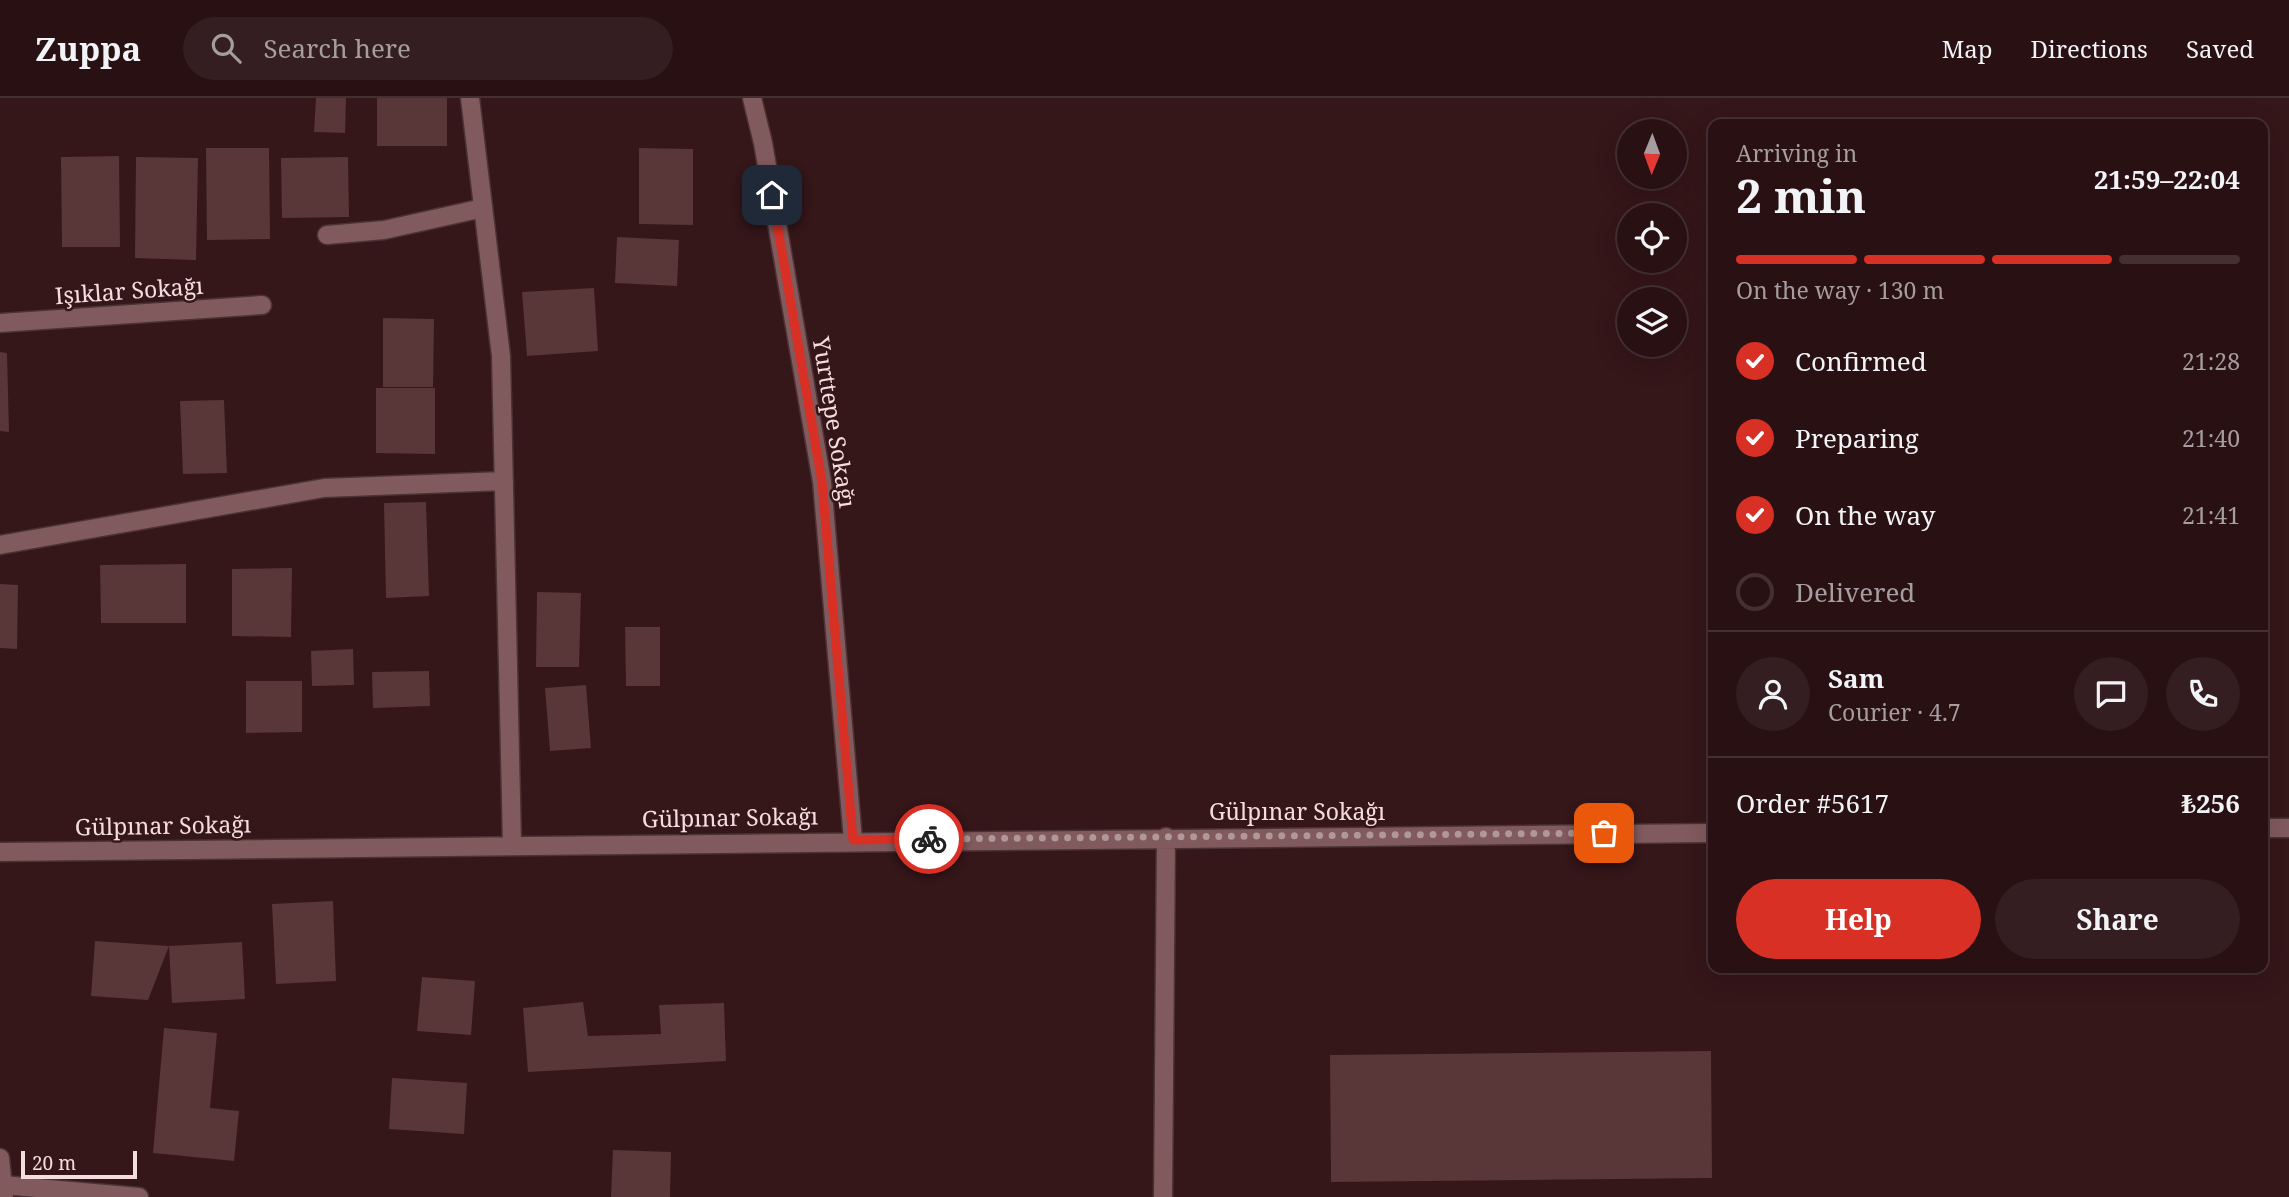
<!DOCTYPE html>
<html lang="en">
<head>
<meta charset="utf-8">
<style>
  body { margin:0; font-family:"Noto Serif",serif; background:#341e21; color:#f1f3f6; height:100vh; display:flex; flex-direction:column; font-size:26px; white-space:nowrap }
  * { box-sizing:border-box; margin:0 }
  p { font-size:23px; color:#a59da0 }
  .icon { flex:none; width:38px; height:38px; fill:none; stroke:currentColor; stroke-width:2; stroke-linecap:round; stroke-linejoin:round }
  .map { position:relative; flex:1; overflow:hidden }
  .panel { position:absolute; left:1708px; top:21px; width:560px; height:854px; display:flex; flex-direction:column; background:#281013; border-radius:14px; box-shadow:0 7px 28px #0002,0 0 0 2px #443033 }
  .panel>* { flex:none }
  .needle { width:46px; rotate:181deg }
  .fabs { position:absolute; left:1617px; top:21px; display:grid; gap:14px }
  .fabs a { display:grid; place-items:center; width:70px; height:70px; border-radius:50%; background:#281013; box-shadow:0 7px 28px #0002,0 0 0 2px #443033; font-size:35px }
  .scale { position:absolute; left:21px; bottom:18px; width:116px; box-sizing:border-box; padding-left:7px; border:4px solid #f3dddd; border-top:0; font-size:19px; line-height:24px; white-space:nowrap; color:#f3dddd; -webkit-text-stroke:5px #351619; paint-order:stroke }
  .pin { position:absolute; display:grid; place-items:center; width:60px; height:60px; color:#fff; margin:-30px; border-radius:14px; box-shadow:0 4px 10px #0006 }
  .courier { position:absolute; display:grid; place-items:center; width:70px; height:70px; margin:-35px; border:5px solid #d93025; border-radius:50%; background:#fff; color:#222; box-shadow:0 2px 9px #0007 }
  .head em { font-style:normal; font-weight:700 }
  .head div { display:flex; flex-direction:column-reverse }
  .head { display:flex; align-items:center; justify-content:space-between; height:119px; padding:0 28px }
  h1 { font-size:46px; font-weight:700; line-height:52px }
  .bar { display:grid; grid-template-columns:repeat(4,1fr); gap:10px 7px; align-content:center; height:84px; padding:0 28px }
  .bar i { height:9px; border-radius:5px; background:#443033 }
  .bar .on { background:#d93025 }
  .bar p { grid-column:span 4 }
  .line { display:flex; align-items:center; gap:18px; padding:0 28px; border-top:2px solid #443033 }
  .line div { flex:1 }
  .round { display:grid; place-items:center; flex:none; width:74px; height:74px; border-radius:37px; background:#341e21 }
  ol { padding:0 28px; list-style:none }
  li { display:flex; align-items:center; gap:21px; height:77px }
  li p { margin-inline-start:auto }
  li .icon { padding:7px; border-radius:50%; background:#d93025; color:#fff; stroke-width:4 }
  li:last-child { color:#a59da0 }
  li i { width:38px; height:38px; border:4px solid #443033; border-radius:50% }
  .primary-button { display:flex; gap:14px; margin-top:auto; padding:14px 28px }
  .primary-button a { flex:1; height:80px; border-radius:42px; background:#d93025; color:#fff; font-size:28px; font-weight:700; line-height:80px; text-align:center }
  .primary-button a+a { background:#341e21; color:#f1f3f6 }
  header { display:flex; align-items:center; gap:42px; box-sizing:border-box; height:98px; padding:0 35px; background:#281013; border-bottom:2px solid #443033 }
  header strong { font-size:33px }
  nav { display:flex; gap:38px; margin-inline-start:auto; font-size:24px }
  .search { width:490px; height:63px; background:#341e21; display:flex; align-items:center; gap:18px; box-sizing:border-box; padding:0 24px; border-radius:38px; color:#a59da0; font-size:26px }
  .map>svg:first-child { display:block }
  .building { fill:#593638 }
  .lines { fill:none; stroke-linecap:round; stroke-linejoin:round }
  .lane-casing { stroke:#4b3234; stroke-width:21 }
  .street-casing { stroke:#4b3234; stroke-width:21 }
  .lane { stroke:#805a5c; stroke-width:18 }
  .street { stroke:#805a5c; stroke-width:18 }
  .done { stroke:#b09798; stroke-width:7; stroke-dasharray:0 12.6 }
  .route { stroke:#d93025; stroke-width:9 }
  .labels { text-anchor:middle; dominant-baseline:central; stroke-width:5; stroke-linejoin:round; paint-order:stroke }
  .street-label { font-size:23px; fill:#f3dddd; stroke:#351619 }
</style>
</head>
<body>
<header>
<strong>Zuppa</strong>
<div class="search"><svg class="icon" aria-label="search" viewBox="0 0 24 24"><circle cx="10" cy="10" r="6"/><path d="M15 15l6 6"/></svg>Search here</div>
<nav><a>Map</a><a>Directions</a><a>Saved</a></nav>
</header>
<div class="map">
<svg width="2289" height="1099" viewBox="0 0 2289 1099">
  <rect width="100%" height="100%" fill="#351619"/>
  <path class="building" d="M 316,0 L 346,0 L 345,35 L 314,34 Z
    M 377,0 L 447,0 L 447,48 L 377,48 Z
    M 206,50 L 269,50 L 270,141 L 207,142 Z
    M 639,50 L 693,51 L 693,127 L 639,126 Z
    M 119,58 L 120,149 L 62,149 L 61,59 Z
    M 136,59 L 198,60 L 196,162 L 135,160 Z
    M 348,59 L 349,119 L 282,120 L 281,60 Z
    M 617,139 L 679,142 L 677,188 L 615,185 Z
    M 594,190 L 598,253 L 527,258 L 522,194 Z
    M 383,220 L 434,221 L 433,289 L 383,289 Z
    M 0,254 L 7,255 L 9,334 L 0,333 Z
    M 376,290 L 435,290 L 435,356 L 376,355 Z
    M 224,302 L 227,375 L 183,376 L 180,303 Z
    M 426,404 L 429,498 L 386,500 L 384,405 Z
    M 186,466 L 186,525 L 101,525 L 100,467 Z
    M 292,470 L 291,539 L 232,538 L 232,471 Z
    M 0,486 L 18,487 L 17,551 L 0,550 Z
    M 537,494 L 581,495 L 579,569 L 536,569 Z
    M 625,529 L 660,529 L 660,588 L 626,588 Z
    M 353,551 L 354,587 L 312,588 L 311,553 Z
    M 429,573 L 430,608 L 373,610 L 372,574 Z
    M 246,583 L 302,583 L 302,634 L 246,635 Z
    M 586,587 L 591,650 L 550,653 L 545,590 Z
    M 333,803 L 336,883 L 276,886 L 272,806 Z
    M 95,843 L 169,848 L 148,902 L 91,898 Z
    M 242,844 L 245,901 L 172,905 L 169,848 Z
    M 422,879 L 475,883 L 471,937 L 417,933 Z
    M 583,904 L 588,938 L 661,936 L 659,907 L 724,905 L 726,963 L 528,974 L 523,910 Z
    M 164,930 L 217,935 L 210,1010 L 239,1013 L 234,1063 L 153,1055 Z
    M 1711,953 L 1712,1080 L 1331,1084 L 1330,957 Z
    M 392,980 L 467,985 L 464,1036 L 389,1031 Z
    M 613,1052 L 671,1054 L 670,1099 L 611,1099 Z"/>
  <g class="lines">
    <defs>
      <path id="lane" d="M 327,137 L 384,132 L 483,110
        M 3,1087 L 139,1099"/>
      <path id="street" d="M 470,0 L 501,258 L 512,746
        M 752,0 L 763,45 L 822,384 L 853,742
        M 0,225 L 262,207
        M 0,447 L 324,390 L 504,383
        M 2263,730 L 2289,730
        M 0,754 L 1713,735
        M 0,1060 L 4,1099
        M 1163,1099 L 1166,739"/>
    </defs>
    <use href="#lane" class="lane-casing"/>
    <use href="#street" class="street-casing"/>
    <use href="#lane" class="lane"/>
    <use href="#street" class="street"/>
  </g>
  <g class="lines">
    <path class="done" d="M 929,741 L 1604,735"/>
    <path class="route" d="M 772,97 L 822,384 L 853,742 L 929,741"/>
  </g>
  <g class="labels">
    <g class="street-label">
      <text transform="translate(129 192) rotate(-4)">Işıklar Sokağı</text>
      <text transform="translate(835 324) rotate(81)">Yurttepe Sokağı</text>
      <text x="1297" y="713">Gülpınar Sokağı</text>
      <text transform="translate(730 719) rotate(-1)">Gülpınar Sokağı</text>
      <text transform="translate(163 727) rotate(-1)">Gülpınar Sokağı</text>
    </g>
  </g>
</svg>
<div class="fabs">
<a><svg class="needle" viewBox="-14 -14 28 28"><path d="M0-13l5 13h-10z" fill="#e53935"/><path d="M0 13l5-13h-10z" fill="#a59da0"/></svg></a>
<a><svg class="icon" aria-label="locate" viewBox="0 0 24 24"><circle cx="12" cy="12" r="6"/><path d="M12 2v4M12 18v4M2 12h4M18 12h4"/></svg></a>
<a><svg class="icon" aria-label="layers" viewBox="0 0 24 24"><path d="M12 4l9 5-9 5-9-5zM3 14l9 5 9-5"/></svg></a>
</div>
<div class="scale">20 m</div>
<div class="pin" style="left:1604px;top:735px;background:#ea580c"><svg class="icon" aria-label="bag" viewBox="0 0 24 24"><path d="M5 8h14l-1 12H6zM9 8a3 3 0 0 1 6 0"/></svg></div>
<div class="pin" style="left:772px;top:97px;background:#1f2937"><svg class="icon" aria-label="home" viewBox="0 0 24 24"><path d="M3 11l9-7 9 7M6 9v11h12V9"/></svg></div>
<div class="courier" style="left:929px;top:741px"><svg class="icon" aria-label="bike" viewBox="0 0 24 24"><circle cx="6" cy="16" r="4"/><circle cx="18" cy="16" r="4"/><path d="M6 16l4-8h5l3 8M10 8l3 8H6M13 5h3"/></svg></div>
<section class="panel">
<div class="head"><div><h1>2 min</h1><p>Arriving in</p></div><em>21:59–22:04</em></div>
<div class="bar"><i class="on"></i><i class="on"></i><i class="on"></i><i></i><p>On the way · 130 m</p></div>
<ol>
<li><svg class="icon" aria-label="check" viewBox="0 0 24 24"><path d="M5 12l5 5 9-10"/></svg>Confirmed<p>21:28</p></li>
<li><svg class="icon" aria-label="check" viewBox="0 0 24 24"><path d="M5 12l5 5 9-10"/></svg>Preparing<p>21:40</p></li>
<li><svg class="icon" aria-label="check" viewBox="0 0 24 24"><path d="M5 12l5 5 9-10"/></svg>On the way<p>21:41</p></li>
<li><i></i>Delivered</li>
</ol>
<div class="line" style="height:126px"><a class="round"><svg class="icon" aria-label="person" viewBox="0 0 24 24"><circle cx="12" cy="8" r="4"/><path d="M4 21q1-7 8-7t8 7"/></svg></a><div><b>Sam</b><p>Courier · 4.7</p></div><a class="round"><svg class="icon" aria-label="chat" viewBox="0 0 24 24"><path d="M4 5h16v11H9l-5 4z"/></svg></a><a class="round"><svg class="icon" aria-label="phone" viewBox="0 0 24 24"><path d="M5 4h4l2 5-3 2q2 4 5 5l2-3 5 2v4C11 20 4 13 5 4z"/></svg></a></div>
<div class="line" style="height:91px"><div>Order #5617</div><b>₺256</b></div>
<div class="primary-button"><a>Help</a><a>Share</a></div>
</section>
</div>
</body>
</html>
